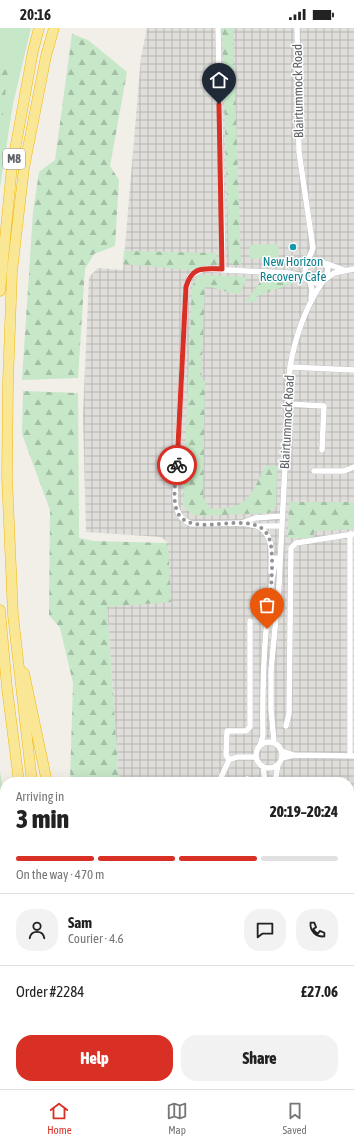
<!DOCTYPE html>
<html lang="en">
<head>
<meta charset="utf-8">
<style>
  body { margin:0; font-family:"Asap Condensed",sans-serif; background:#f2f2f2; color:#222; height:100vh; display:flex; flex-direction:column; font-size:15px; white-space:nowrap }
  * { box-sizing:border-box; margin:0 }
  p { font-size:13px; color:#767676 }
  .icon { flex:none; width:22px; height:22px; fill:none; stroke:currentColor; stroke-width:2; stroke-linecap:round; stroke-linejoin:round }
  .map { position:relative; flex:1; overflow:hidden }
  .side { position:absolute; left:0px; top:749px; width:354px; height:312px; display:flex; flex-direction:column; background:#fff; border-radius:16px 16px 0 0; box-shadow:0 4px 16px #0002 }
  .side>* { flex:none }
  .pin { position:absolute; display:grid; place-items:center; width:34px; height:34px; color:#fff; margin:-41px -17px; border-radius:50% 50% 50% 0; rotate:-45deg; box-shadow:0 0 4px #0007 }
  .pin .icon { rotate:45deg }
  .courier { position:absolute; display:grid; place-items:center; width:40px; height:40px; margin:-20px; border:3px solid #d93025; border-radius:50%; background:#fff; color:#222; box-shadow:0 1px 5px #0007 }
  .headline em { font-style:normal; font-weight:800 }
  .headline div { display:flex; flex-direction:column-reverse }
  .headline { display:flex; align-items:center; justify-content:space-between; height:68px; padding:0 16px }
  h1 { font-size:26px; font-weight:800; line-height:30px }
  .bar { display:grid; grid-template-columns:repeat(4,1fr); gap:6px 4px; align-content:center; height:48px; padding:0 16px }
  .bar i { height:5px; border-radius:3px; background:#e0e0e0 }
  .bar .active { background:#d93025 }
  .bar p { grid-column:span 4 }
  .line { display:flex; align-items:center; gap:10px; padding:0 16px; border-top:1px solid #e0e0e0 }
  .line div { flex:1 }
  .round { display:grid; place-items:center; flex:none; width:42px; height:42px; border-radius:16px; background:#f2f2f2 }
  .button { display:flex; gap:8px; margin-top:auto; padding:8px 16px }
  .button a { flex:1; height:46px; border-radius:16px; background:#d93025; color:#fff; font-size:16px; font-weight:800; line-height:46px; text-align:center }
  .button a+a { background:#f2f2f2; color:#222 }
  .status { display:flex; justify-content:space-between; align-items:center; height:28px; padding:0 20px; background:#fff; direction:ltr }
  .status svg { height:11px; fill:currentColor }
  .tabs { display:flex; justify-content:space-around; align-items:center; height:56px; border-top:1px solid #e0e0e0; background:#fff; font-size:11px; color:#767676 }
  .tabs a { display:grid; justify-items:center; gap:2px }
  .tabs .active { color:#d93025 }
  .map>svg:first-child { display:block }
  .industrial { fill:url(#industrial-grid) }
  .education { fill:#e1dfd6 }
  .green { fill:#c6e7c8 }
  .forest { fill:url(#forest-firs) }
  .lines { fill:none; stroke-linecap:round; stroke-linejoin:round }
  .street-casing { stroke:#b5b7bc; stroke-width:6 }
  .secondary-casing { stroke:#b6b9bf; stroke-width:8 }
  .highway-casing { stroke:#f3b706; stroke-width:11 }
  .street { stroke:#fff; stroke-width:5.5 }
  .secondary { stroke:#fff; stroke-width:7 }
  .highway { stroke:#fae796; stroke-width:10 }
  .done { stroke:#929395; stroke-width:4; stroke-dasharray:0 7.2 }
  .route { stroke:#d93025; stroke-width:5 }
  .culture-dot { fill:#0f9aa8; stroke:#fff; stroke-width:1.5 }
  .labels { text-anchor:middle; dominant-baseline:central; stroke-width:3; stroke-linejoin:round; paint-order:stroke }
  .shield { fill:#fff; stroke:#8f9195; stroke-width:1 }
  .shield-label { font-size:12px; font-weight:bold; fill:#5f6268 }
  .street-label { font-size:13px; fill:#5f6268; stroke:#fff }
  .culture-label { font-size:13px; fill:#0d838f; stroke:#fff }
</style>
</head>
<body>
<div class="status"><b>20:16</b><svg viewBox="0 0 49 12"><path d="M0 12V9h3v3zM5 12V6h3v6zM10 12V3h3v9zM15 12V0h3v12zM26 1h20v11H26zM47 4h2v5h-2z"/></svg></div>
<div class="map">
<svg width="354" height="1061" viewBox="0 0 354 1061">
  <defs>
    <pattern id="industrial-grid" width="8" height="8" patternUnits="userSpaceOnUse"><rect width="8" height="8" fill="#e0deda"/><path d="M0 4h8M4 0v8" fill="none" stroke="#b9b7b5"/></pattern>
    <pattern id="forest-firs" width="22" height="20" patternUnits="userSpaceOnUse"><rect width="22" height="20" fill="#c6e7c8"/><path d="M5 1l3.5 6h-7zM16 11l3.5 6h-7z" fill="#a4bfa6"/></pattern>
  </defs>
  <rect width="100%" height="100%" fill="#f1efe8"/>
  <path class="industrial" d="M 147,0 L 354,0 L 354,815 L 349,815 L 349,754 L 119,754 L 107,578 L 168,515 L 161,509 L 86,504 L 83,387 L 89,249 L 98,240 L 123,242 L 141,29 Z"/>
  <path class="education" d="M 349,850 L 354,850 L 354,896 L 349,891 Z"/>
  <path class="green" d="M 0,0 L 31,0 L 13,76 L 0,159 Z
    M 278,216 L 279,230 L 250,231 L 249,217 Z
    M 0,856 L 5,880 L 5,903 L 0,905 Z
    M 349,903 L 354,913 L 354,1031 L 349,1021 Z"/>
  <path class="forest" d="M 222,0 L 233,0 L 241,237 L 233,237 L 229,232 Z
    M 72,6 L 88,12 L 127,44 L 110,138 L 119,152 L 115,218 L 94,226 L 85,241 L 78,350 L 22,352 L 33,184 L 39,144 L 55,132 Z
    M 9,33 L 0,112 L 3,121 L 0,136 L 0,38 Z
    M 124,223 L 216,225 L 218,233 L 216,237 L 205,237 L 190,242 L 123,236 Z
    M 206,247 L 247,249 L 240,266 C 228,267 218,258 205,259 L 201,351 L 205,353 L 203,470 L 211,481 C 250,481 250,467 266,437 L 277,438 L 276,479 L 269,485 L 198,488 L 190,485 L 183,477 L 192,258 L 197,248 Z
    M 262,252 L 299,253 L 257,268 L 256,274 L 245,274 Z
    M 23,363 L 78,365 L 79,510 L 94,513 L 168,515 L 171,574 L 107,579 L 119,754 L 70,754 L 73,655 L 60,600 L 49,587 L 50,482 L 22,406 Z
    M 289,474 L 354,474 L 354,501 L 315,503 L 312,510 L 288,510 Z
    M 0,743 L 5,774 L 5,880 L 0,856 Z
    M 0,968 L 5,974 L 5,1022 L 0,1019 Z"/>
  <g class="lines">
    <defs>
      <path id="street" d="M 218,0 L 223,241
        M 297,0 L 299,124 L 313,220 L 306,237
        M 325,235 L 344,242
        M 326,251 L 328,240 L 323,234 L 316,232 C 307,234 303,241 306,250 L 316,255 L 323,253 L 334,245 L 354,241
        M 310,253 L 312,262 L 311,271
        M 290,339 L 354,342
        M 288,376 L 324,378 L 322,422
        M 314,443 L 344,443 L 354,439
        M 242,495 L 255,490 L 281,488
        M 257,498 C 275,506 271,528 271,544
        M 280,498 L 257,498 L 241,495 L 192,496 C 179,492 175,481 175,468 L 186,263 L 190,248 L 203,241 L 289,245 L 302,248 L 309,253
        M 350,506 L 350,728
        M 286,698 L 289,686 L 291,520 L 296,515 L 354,506
        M256 727a13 13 0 1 1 26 0a13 13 0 1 1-26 0Z
        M 274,714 L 271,681 L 271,643 L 279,557 L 290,339 C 295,310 306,278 323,253
        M 260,717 L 263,708 C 262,649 264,589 276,530
        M 294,727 L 353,728
        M 282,730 L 294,727 L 282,723
        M 229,732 L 226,727 L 227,703 L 246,703 L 250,699 L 250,593
        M 263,739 L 265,754
        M 221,752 L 227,754
        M 219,754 L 229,732 L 237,729 L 255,729
        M 243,754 L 247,751
        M 275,754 L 278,737
        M 349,897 L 354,905
        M 192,1056 L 194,1061
        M 259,1056 L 260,1061
        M 321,1061 L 321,1056"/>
      <path id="secondary" d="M 349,821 L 354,821
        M 349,827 L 354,826
        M 0,916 L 5,913
        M 0,925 L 5,922
        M 349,1038 L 354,1049"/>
      <path id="highway" d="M 0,263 L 12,138 L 33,23 L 39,0
        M 0,582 L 7,660 L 19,754
        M 24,645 L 47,754
        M 32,754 L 13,587 L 7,449 L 8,354 L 12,244 L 24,140 L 46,28 L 54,0
        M 0,1043 L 5,1045
        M 74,1056 L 75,1061
        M 86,1056 L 87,1061
        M 104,1056 L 105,1061
        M 0,1057 L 6,1061"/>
    </defs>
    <use href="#street" class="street-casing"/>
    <use href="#secondary" class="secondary-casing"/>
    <use href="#highway" class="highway-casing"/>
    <use href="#street" class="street"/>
    <use href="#secondary" class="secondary"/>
    <use href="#highway" class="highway"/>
  </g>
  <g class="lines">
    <path class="done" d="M 177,437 C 176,451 172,470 177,483 C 190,515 256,476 269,510 C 276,526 269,582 267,601"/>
    <path class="route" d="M 177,437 L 186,259 C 192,237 204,241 222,241 L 219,76"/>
  </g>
  <circle class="culture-dot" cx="293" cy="219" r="4"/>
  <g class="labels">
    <rect class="shield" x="3" y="121" width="22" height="20" rx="3"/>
    <g class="shield-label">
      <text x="14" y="131">M8</text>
    </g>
    <g class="street-label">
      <text transform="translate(298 63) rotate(-91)">Blairtummock Road</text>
      <text transform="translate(287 394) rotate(-87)">Blairtummock Road</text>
    </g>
    <g class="culture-label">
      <text x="293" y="233">New Horizon<tspan x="293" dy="15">Recovery Cafe</tspan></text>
    </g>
  </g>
</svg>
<div class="pin" style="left:267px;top:601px;background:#ea580c"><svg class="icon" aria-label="bag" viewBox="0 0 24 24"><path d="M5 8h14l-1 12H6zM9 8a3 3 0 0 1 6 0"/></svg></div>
<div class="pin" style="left:219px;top:76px;background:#1f2937"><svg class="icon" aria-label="home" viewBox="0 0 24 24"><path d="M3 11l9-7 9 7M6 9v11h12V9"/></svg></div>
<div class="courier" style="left:177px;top:437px"><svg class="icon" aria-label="bike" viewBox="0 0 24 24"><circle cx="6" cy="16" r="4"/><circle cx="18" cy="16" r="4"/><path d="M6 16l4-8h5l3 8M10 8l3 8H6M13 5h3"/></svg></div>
<section class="side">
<div class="headline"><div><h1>3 min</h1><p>Arriving in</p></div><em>20:19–20:24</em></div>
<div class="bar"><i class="active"></i><i class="active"></i><i class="active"></i><i></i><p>On the way · 470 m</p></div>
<div class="line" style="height:72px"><a class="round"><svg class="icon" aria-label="person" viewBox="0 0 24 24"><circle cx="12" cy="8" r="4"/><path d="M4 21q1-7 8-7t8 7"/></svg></a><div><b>Sam</b><p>Courier · 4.6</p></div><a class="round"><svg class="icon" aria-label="chat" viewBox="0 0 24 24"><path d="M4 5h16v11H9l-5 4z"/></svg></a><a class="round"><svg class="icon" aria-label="phone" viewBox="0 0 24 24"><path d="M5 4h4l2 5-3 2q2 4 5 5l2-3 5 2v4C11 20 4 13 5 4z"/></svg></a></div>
<div class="line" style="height:52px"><div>Order #2284</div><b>£27.06</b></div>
<div class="button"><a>Help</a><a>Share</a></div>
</section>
</div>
<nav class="tabs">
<a class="active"><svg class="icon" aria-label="home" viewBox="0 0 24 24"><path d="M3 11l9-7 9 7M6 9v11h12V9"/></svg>Home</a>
<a><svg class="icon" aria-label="map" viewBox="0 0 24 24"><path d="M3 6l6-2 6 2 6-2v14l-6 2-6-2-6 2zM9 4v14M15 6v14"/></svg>Map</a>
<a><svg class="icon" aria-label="saved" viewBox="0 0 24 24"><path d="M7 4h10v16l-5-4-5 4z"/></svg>Saved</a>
</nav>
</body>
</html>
